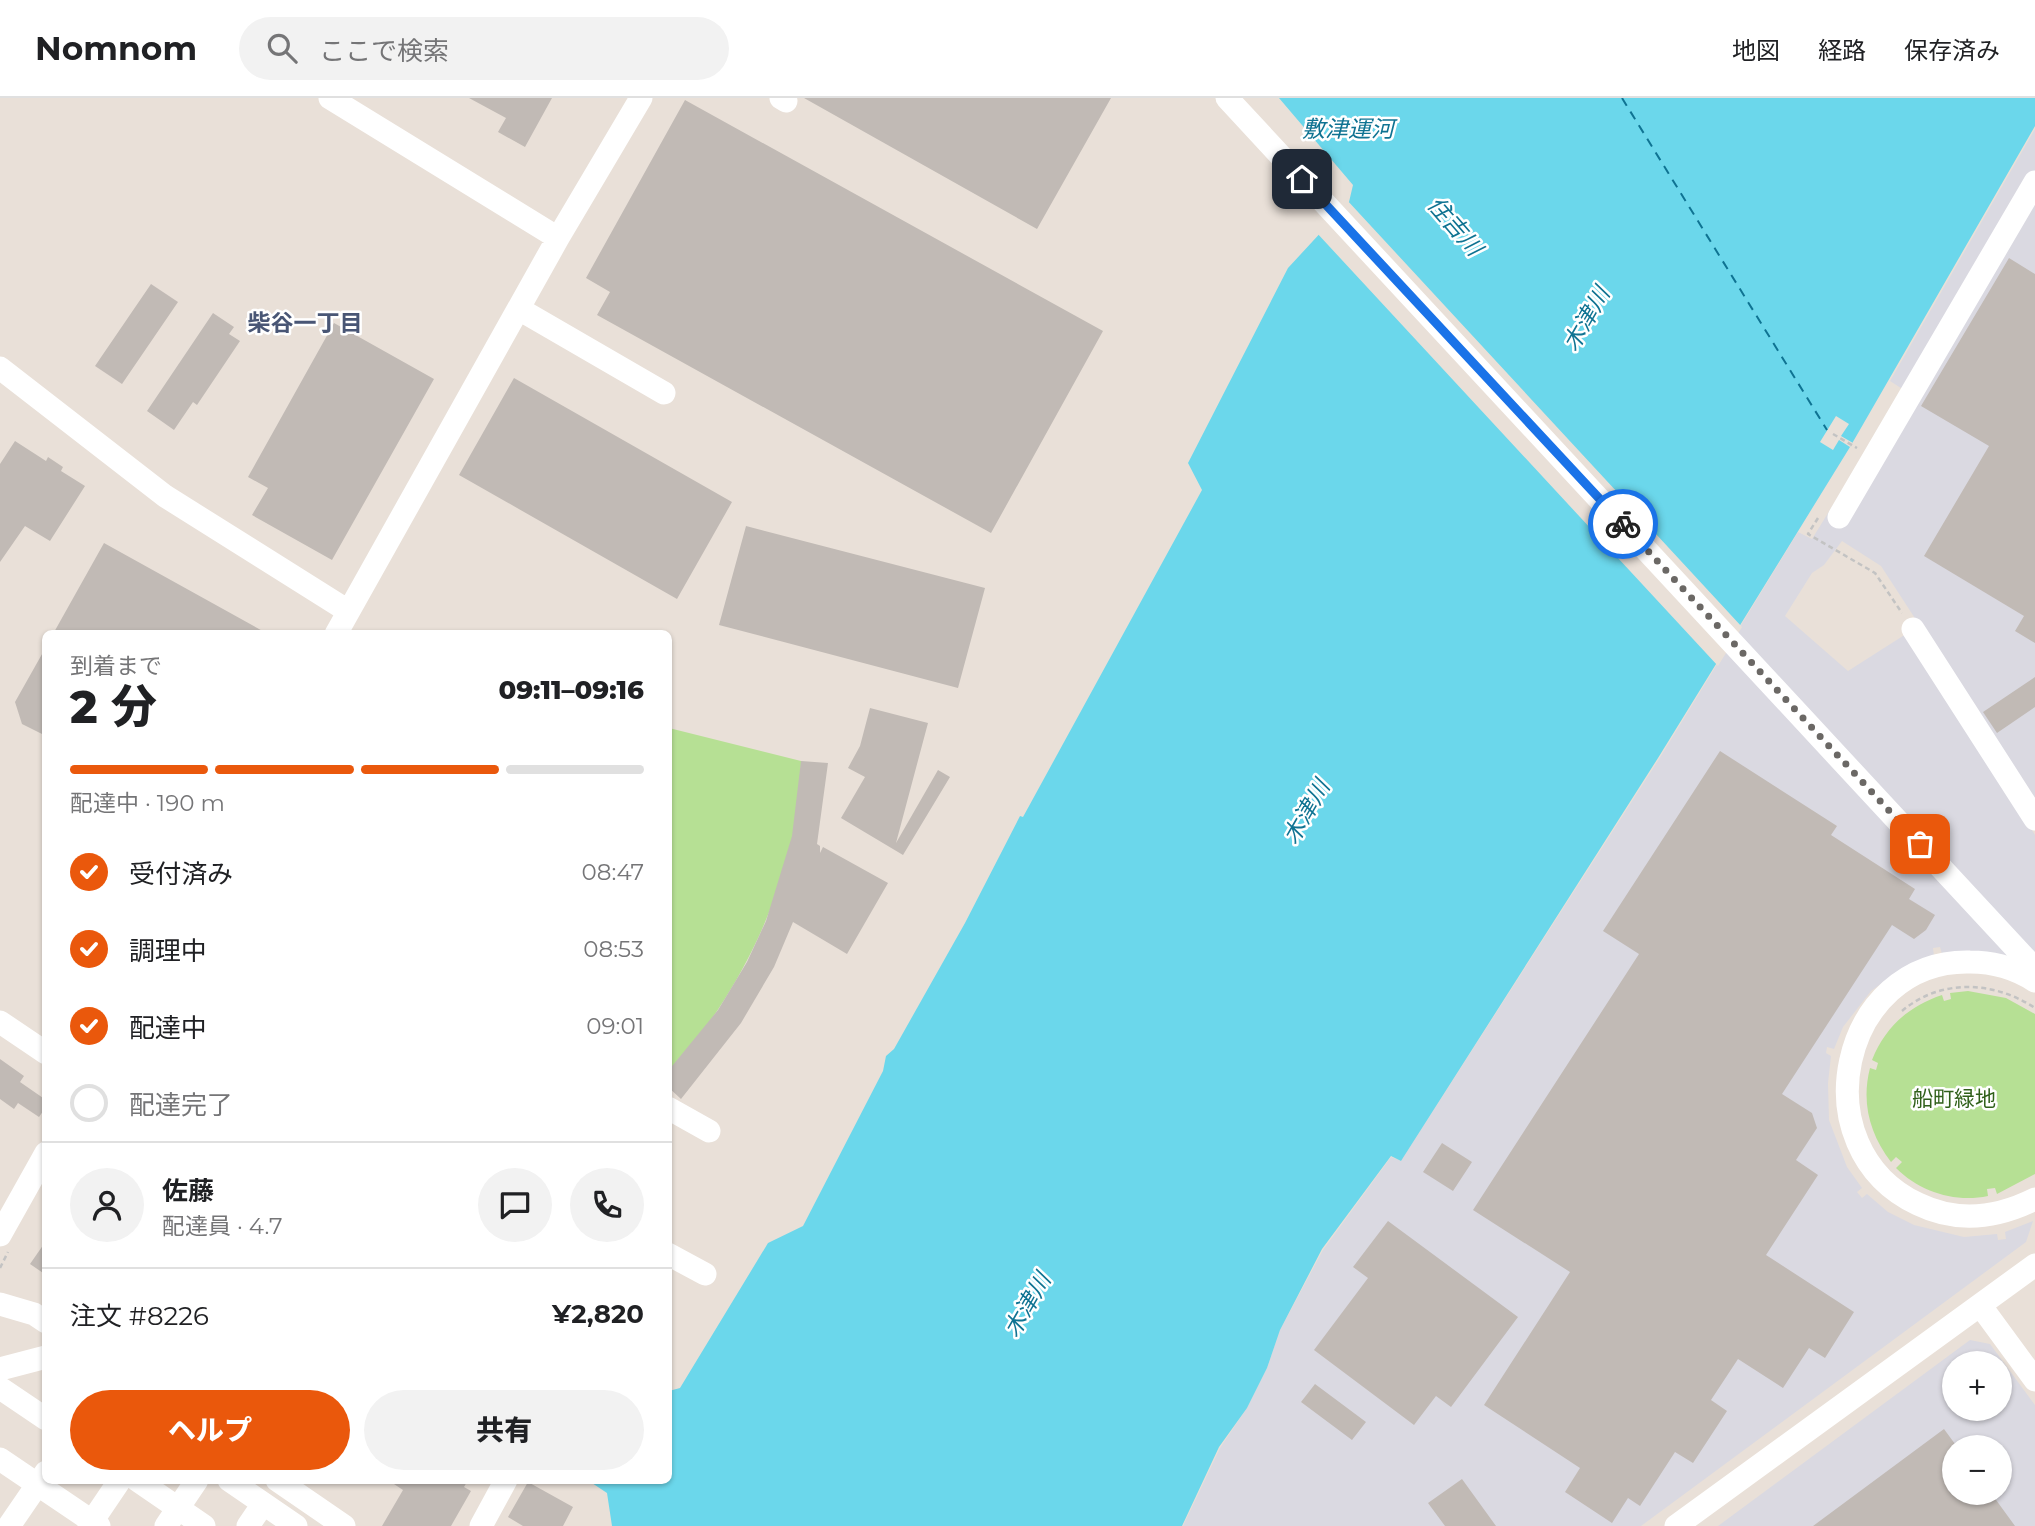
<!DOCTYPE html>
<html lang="ja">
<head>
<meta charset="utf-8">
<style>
  body { margin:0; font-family:Montserrat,"Noto Sans JP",sans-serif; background:#f2f2f2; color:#202124; height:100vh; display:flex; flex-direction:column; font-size:26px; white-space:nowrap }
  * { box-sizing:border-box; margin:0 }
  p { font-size:23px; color:#757577 }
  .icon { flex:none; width:38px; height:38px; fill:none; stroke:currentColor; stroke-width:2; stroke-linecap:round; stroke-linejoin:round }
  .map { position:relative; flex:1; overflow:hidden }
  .panel { position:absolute; left:42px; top:532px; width:630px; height:854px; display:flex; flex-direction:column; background:#fff; border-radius:10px; box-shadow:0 2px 5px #0004 }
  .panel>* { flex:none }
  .fabs { position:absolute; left:1942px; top:1253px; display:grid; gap:14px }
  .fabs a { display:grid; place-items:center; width:70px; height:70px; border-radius:50%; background:#fff; box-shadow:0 2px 5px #0004; font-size:35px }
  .pin { position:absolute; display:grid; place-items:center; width:60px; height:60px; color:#fff; margin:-30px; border-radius:14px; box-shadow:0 4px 10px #0006 }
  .courier { position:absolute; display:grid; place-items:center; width:70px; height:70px; margin:-35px; border:5px solid #1a73e8; border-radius:50%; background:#fff; color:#222; box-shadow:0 2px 9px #0007 }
  .summary em { font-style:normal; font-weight:800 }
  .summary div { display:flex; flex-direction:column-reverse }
  .summary { display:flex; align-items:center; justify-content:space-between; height:119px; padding:0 28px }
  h1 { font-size:46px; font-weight:800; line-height:52px }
  .bar { display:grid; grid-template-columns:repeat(4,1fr); gap:10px 7px; align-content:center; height:84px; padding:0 28px }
  .bar i { height:9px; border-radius:5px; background:#e0e0e0 }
  .bar .current { background:#ea580c }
  .bar p { grid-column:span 4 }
  .line { display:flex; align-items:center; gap:18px; padding:0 28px; border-top:2px solid #e0e0e0 }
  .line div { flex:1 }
  .round { display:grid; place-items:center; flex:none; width:74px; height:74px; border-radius:37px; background:#f2f2f2 }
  ol { padding:0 28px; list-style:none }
  li { display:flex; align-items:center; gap:21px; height:77px }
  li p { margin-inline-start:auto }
  li .icon { padding:7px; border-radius:50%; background:#ea580c; color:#fff; stroke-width:4 }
  li:last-child { color:#757577 }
  li i { width:38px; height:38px; border:4px solid #e0e0e0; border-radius:50% }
  .button { display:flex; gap:14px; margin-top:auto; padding:14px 28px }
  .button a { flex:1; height:80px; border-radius:42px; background:#ea580c; color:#fff; font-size:28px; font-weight:800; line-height:80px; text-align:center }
  .button a+a { background:#f2f2f2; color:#202124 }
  header { display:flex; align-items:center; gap:42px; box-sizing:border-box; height:98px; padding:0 35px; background:#fff; border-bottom:2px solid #e0e0e0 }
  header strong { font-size:33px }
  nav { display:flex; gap:38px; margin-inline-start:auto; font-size:24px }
  .search { width:490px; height:63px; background:#f2f2f2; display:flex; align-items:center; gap:18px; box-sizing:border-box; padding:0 24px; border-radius:38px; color:#757577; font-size:26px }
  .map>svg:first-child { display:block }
  .industrial { fill:#dad9e1; fill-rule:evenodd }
  .green { fill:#b6e094 }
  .water { fill:#6bd7eb }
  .pier { fill:#e9e0d8 }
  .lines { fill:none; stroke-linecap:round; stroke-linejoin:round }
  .ferry { stroke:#0f7392; stroke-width:2; stroke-dasharray:9 7; stroke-linecap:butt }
  .building { fill:#c1bab5 }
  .path { stroke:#c3c3c3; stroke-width:2.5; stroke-dasharray:5 3.5; stroke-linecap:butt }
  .minor { stroke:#fff; stroke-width:23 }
  .done { stroke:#6b6865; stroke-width:7; stroke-dasharray:0 12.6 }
  .route { stroke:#1a73e8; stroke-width:9 }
  .labels { text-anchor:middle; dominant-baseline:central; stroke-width:5; stroke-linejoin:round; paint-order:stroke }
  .park-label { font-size:21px; fill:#30601a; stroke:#fff }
  .water-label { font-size:23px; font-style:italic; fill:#0f7392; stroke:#fff }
  .neighbourhood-label { font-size:23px; font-weight:bold; fill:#495675; stroke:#fff }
</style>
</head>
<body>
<header>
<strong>Nomnom</strong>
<div class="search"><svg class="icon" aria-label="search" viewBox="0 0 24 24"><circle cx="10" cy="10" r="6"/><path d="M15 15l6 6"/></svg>ここで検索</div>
<nav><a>地図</a><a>経路</a><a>保存済み</a></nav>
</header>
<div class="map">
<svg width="2035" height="1428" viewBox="0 0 2035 1428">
  <rect width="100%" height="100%" fill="#e9e0d8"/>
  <path class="industrial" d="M 2035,31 L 2035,705 L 1881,468 L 1842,443 L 1824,467 L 1812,475 L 1785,518 L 1848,573 L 1906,536 L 2035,737 L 2035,871 L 1965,854 L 1942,856 L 1940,849 L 1933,850 L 1934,858 L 1900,872 L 1871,893 L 1843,929 L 1834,951 L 1827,949 L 1826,955 L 1831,958 L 1828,985 L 1829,1022 L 1847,1069 L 1862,1090 L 1857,1094 L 1862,1100 L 1867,1096 L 1888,1114 L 1914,1127 L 1964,1139 L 1997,1136 L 1998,1142 L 2006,1141 L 2005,1134 L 2033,1123 L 2026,1144 L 1641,1428 L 1183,1428 L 1220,1350 L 1247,1310 L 1267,1270 L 1280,1232 L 1323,1152 L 1391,1059 L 1401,1063 L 1659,661 L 1798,434 L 1812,441 L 1904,292 L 1890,283 Z
    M 1970,1242 L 1990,1246 L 2035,1307 L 2035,1428 L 1718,1428 ZM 1955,1265 L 2000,1265 L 2000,1311 L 1955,1311 ZM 1955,1349 L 2000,1349 L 2000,1395 L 1955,1395 Z"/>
  <path class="green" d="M 669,630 L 801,663 C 801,748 766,839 719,910 C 705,932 685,952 669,973 Z
    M 1968,893 L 2006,900 L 2035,916 L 2035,1076 L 1997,1096 L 1995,1090 L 1987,1091 L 1988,1098 C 1955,1105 1920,1094 1896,1070 L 1902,1064 L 1896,1059 L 1891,1064 C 1870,1036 1861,1005 1870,970 L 1876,972 L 1878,965 L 1872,962 C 1885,929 1909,908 1942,897 L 1944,903 L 1951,901 L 1950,895 Z"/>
  <path class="water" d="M 1279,0 L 2035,0 L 2035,28 L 1850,349 L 1658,660 L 1401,1063 L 1391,1058 L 1322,1151 L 1280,1232 L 1267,1270 L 1247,1310 L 1219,1349 L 1182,1428 L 612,1428 L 607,1395 L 589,1383 L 668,1382 L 669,1293 L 680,1290 L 768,1145 L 803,1128 L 883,973 L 886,958 L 894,951 L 965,825 L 1020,718 L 1023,719 L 1202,392 L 1188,365 L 1288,170 L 1349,104 L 1353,87 Z"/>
  <path class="pier" d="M 1346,101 L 1742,529 L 1718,568 L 1316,134 Z
    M 1836,318 L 1849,326 L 1841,338 L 1853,345 L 1850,349 L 1839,342 L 1833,352 L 1820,344 Z"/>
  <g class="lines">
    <path class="ferry" d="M 1622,0 L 1827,332"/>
  </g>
  <path class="building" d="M 469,0 L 552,0 L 525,49 L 498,34 L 506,20 Z
    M 804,0 L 1111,0 L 1037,131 Z
    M 685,2 L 1103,233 L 991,435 L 597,217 L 610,194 L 586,180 Z
    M 2009,160 L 2035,176 L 2035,545 L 2015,533 L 2024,518 L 1924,458 L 1989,348 L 1921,308 Z
    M 151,186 L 178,204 L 122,286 L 95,268 Z
    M 213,215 L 234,229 L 229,236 L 240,243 L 197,307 L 193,304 L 174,332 L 147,313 Z
    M 334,225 L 434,281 L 332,462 L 252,417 L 268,390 L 248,379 Z
    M 514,280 L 732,404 L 677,501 L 459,377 Z
    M 15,343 L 46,363 L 48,359 L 63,369 L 61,373 L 85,388 L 50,443 L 25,428 L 0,464 L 0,366 Z
    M 746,428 L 985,490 L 958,590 L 719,527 Z
    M 104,445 L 122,455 L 268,536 L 53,536 Z
    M 46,549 L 46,638 L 22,626 L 15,604 Z
    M 2035,579 L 2035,609 L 1997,635 L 1983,614 Z
    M 870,610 L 928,625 L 896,745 L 938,672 L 950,679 L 903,757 L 841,720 L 865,679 L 848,670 L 860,648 Z
    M 1720,653 L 1837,728 L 1831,737 L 1915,791 L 1909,801 L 1935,817 L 1926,832 L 1914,841 L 1892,827 L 1782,996 L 1812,1015 L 1817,1030 L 1796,1062 L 1818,1077 L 1766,1157 L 1854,1214 L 1825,1260 L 1809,1250 L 1783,1290 L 1738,1261 L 1711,1302 L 1727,1313 L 1693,1365 L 1675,1354 L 1640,1408 L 1628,1400 L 1612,1425 L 1565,1394 L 1580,1370 L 1484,1307 L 1570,1174 L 1473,1112 L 1639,856 L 1603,833 Z
    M 801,663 L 828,665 L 817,746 L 820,748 L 820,755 L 823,749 L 888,785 L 847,856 L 793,824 L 774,869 L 741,925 L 681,1001 L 668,989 L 668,973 L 718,912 L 747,864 L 766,823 L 792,738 Z
    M 0,961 L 24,978 L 20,984 L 46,1002 L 46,1009 L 39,1019 L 18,1005 L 14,1011 L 0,1001 Z
    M 1442,1045 L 1472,1064 L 1453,1093 L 1423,1074 Z
    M 1388,1123 L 1518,1219 L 1451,1309 L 1436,1298 L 1414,1327 L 1314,1252 L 1368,1180 L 1353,1169 Z
    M 46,1143 L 46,1177 L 30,1166 Z
    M 1315,1286 L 1366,1324 L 1352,1342 L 1301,1304 Z
    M 1944,1331 L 1955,1346 L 1955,1395 L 1991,1395 L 2015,1428 L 1813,1428 Z
    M 1462,1381 L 1496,1428 L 1445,1428 L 1428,1405 Z
    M 388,1382 L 468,1382 L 464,1389 L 471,1393 L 451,1428 L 382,1428 L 403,1392 Z
    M 528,1384 L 573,1409 L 563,1428 L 523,1428 L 508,1419 Z"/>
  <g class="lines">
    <path class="path" d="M 1833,336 L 1857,350
      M 1818,420 L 1808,436 L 1875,475 L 1902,515
      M 1902,913 C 1941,880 1994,883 2035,910
      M 0,1170 L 8,1154"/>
    <path class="minor" d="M 330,0 L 558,140
      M 781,0 L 786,3
      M 1227,0 L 2035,871
      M 519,211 L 664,295
      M 0,270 L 165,398 L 348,513
      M 1839,419 L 2035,84
      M 1913,531 L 2035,721
      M 336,536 L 558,140 L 641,0
      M 2035,883 C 2015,870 1994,864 1970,864 C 1840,861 1799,1050 1918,1106 C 1957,1125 1997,1120 2035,1101
      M 0,924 L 46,955
      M 668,1010 L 709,1033
      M 0,1137 L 46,1055
      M 668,1156 L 705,1176
      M 0,1206 L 34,1216 L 46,1224
      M 1980,1207 L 2035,1282
      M 0,1271 L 46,1259
      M 0,1290 L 46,1321
      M 0,1361 L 99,1428
      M 137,1382 L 204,1428
      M 229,1382 L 296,1428
      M 277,1382 L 344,1428
      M 9,1428 L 46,1374
      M 89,1428 L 120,1382
      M 166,1428 L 197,1382
      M 248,1428 L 263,1406
      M 481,1428 L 506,1382
      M 1676,1428 L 2035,1167"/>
  </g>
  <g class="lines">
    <path class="done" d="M 1623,426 L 1920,746"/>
    <path class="route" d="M 1302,81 L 1623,426"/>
  </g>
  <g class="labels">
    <g class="park-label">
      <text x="1954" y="1000">船町緑地</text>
    </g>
    <g class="water-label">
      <text x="1348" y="31">敷津運河</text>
      <text transform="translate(1455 128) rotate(49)">住吉川</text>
      <text transform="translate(1586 221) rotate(-60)">木津川</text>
      <text transform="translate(1306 714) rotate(-60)">木津川</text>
      <text transform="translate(1027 1207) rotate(-60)">木津川</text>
    </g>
    <g class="neighbourhood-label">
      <text x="305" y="225">柴谷一丁目</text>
    </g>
  </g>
</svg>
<div class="fabs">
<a>+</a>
<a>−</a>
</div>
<div class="pin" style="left:1920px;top:746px;background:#ea580c"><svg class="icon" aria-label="bag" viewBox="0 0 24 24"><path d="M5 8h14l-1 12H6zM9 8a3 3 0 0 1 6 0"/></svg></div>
<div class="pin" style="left:1302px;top:81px;background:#1f2937"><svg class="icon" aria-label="home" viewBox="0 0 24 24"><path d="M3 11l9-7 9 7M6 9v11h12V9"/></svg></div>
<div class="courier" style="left:1623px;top:426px"><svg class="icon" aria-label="bike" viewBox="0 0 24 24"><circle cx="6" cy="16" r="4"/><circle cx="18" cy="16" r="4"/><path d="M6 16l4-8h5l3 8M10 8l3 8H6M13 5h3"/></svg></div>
<section class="panel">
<div class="summary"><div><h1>2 分</h1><p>到着まで</p></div><em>09:11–09:16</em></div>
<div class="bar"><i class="current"></i><i class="current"></i><i class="current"></i><i></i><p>配達中 · 190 m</p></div>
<ol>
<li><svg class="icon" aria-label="check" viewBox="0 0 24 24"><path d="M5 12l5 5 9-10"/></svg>受付済み<p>08:47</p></li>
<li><svg class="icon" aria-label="check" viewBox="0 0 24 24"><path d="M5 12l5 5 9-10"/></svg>調理中<p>08:53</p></li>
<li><svg class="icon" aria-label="check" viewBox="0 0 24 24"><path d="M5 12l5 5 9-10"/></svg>配達中<p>09:01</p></li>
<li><i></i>配達完了</li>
</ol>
<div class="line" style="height:126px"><a class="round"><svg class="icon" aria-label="person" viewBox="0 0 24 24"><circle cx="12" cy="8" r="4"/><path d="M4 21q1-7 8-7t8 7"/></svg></a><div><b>佐藤</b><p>配達員 · 4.7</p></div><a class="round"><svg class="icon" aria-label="chat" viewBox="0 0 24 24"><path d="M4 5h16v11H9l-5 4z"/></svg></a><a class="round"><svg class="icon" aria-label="phone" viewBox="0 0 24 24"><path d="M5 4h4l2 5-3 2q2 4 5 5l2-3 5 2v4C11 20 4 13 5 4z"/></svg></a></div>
<div class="line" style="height:91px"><div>注文 #8226</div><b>¥2,820</b></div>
<div class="button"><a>ヘルプ</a><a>共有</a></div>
</section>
</div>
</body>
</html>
